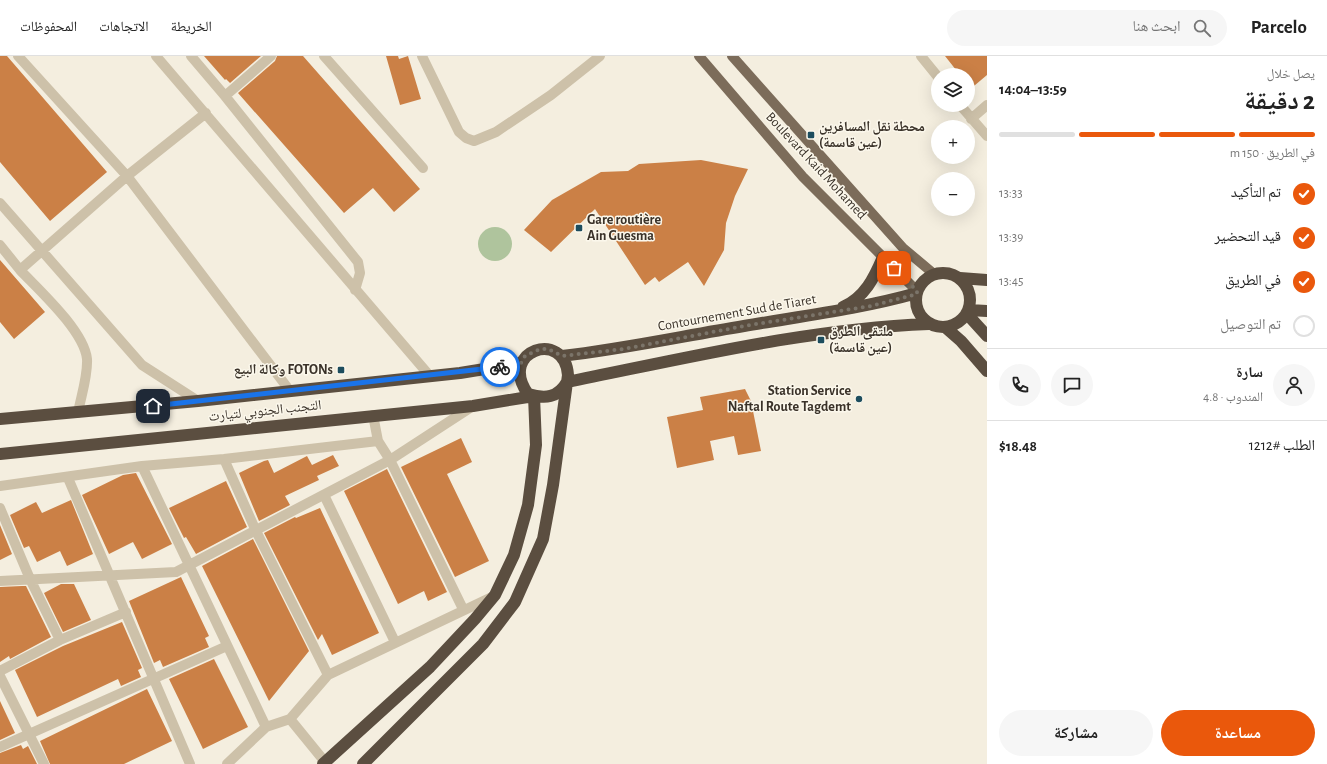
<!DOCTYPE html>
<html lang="ar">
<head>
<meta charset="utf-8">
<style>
  body { margin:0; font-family:"Alegreya Sans","Noto Naskh Arabic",sans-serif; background:#f6f6f6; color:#222; direction:rtl; height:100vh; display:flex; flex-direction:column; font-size:15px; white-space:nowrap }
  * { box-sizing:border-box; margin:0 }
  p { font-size:13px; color:#767676 }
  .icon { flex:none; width:22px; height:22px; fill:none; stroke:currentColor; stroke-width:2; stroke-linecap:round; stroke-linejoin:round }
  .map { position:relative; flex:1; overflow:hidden; direction:ltr }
  .sheet { display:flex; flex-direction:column; background:#fff; width:340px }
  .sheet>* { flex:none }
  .buttons { position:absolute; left:931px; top:12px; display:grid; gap:8px }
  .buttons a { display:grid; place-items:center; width:44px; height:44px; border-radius:50%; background:#fff; box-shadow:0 4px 16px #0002; font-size:20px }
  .pin { position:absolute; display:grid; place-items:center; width:34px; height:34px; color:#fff; margin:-17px; border-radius:8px; box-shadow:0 2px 6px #0006 }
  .courier { position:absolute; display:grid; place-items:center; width:40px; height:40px; margin:-20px; border:3px solid #1a73e8; border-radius:50%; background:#fff; color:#222; box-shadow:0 1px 5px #0007 }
  .summary em { font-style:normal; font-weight:700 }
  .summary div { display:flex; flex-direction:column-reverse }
  .summary { display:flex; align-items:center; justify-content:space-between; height:68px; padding:0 12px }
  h1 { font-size:26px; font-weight:700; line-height:30px }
  .bar { display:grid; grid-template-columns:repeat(4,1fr); gap:6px 4px; align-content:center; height:48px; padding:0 12px }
  .bar i { height:5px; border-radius:3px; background:#e0e0e0 }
  .bar .on { background:#ea580c }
  .bar p { grid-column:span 4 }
  .line { display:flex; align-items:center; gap:10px; padding:0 12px; border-top:1px solid #e0e0e0 }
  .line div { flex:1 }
  .round { display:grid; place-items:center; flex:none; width:42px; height:42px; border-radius:21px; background:#f6f6f6 }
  ol { padding:0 12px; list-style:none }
  li { display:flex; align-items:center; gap:12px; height:44px }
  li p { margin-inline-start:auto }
  li .icon { padding:4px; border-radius:50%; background:#ea580c; color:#fff; stroke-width:4 }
  li:last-child { color:#767676 }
  li i { width:22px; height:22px; border:2px solid #e0e0e0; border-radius:50% }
  .button { display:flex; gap:8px; margin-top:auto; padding:8px 12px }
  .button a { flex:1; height:46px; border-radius:24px; background:#ea580c; color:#fff; font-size:16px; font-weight:700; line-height:46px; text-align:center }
  .button a+a { background:#f6f6f6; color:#222 }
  header { display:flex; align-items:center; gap:24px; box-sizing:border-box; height:56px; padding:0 20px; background:#fff; border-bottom:1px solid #e0e0e0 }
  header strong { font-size:19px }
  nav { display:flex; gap:22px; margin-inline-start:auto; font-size:14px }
  .search { width:280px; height:36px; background:#f6f6f6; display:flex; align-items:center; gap:10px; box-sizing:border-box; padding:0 14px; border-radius:22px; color:#767676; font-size:15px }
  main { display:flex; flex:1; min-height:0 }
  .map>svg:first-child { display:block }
  .green { fill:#afc49d }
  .building { fill:#cb8046 }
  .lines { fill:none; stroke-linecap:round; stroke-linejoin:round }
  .minor { stroke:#cdc1a9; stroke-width:10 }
  .major { stroke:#7c6c5a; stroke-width:10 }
  .highway { stroke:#5b4e40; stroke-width:12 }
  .done { stroke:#7b7469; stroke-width:4; stroke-dasharray:0 7.2 }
  .route { stroke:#1a73e8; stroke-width:5 }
  .poi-dot { fill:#1d4d5e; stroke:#fbf7eb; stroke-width:1.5 }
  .labels { text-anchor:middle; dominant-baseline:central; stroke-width:3; stroke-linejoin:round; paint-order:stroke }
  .poi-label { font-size:14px; font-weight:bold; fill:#3a3229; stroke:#fbf7eb; text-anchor:start }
  .street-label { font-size:14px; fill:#3a3229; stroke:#fbf7eb }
</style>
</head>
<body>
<header>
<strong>Parcelo</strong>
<div class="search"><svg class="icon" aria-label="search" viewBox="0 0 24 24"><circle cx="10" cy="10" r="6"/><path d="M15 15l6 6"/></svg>ابحث هنا</div>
<nav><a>الخريطة</a><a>الاتجاهات</a><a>المحفوظات</a></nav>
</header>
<main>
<section class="sheet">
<div class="summary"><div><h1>2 دقيقة</h1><p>يصل خلال</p></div><em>13:59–14:04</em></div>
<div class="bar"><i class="on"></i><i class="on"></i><i class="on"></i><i></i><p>في الطريق · 150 m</p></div>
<ol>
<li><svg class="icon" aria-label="check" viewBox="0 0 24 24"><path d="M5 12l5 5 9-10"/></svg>تم التأكيد<p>13:33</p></li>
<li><svg class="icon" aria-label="check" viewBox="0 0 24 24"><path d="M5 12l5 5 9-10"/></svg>قيد التحضير<p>13:39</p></li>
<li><svg class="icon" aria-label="check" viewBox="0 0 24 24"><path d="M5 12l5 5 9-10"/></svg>في الطريق<p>13:45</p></li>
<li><i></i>تم التوصيل</li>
</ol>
<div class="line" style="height:72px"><a class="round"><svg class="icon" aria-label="person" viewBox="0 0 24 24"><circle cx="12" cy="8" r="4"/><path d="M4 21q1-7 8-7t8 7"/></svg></a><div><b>سارة</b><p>المندوب · 4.8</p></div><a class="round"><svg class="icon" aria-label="chat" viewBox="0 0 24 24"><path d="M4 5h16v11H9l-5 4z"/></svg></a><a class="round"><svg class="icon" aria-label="phone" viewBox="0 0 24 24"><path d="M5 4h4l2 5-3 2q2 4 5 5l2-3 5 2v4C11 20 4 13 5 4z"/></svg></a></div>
<div class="line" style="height:52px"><div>الطلب #1212</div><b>$18.48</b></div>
<div class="button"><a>مساعدة</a><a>مشاركة</a></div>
</section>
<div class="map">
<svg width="987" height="708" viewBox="0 0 987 708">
  <rect width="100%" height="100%" fill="#f4eedf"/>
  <path class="green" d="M478 188a17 17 0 1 1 34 0a17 17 0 1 1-34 0Z"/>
  <path class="building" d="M 0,0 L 7,0 L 107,116 L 50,165 L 0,106 Z
    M 204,0 L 261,0 L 230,27 L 226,23 L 225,24 Z
    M 277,0 L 303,0 L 420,133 L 394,156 L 373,132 L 344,157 L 238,37 L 275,5 Z
    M 386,0 L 398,0 L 399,3 L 408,0 L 421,43 L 400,49 Z
    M 945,0 L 987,0 L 987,19 L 968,35 L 968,19 L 960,19 Z
    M 701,104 L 748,113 L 735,140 L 726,167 L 724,194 L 704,230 L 688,206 L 659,226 L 655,221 L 645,229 L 595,153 L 551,196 L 524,174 L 552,144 L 601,116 L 628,115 L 639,108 Z
    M 0,204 L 45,256 L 14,283 L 0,266 Z
    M 745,333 L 751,345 L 761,395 L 738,399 L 734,380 L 710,385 L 714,404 L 677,412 L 667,361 L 703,354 L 700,341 Z
    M 461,382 L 472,406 L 447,418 L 489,505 L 455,521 L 401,411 Z
    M 333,399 L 339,410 L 317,420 L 319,424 L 285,440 L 290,449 L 259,465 L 239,417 L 264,405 L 268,404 L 274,417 L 307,400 L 312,409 Z
    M 387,413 L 447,536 L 428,545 L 424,535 L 398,548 L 344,435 Z
    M 136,417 L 172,488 L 142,503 L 133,486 L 109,498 L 82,439 L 123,419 Z
    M 226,425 L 247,471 L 196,498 L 186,481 L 184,482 L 169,452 Z
    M 71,444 L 93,498 L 67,510 L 60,495 L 37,506 L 29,490 L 24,492 L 10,459 L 36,446 L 42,457 Z
    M 320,452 L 379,577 L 332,599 L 322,578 L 318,584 L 264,477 L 295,461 L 296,462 Z
    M 0,469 L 12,498 L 0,504 Z
    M 253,483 L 309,595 L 269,645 L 202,510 Z
    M 181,521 L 209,580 L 205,582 L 209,591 L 163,611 L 160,604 L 154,607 L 129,545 Z
    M 61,528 L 74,528 L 91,564 L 63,576 L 44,537 Z
    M 22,530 L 26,530 L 51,581 L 10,603 L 9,600 L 0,606 L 0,531 Z
    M 122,566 L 142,612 L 138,614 L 141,621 L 121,630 L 118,623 L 37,661 L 15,614 L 63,590 Z
    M 214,603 L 248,671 L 203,693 L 169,623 Z
    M 147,633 L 172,685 L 124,708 L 50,708 L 40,685 Z
    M 0,645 L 15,677 L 0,684 Z
    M 21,689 L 23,693 L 28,690 L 37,708 L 0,708 L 0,697 Z"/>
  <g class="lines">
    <path class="minor" d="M 18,0 L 127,120 L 290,335
      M 156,0 L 429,319
      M 191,0 L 225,40 L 358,206 L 360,217 L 355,234
      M 324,0 L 423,112
      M 422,0 L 459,76 L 466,82 L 474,85 L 496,76 L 551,39 L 600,0
      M 921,0 L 938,21
      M 225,40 L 271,0
      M 960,49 L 987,80
      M 971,63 L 987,49
      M 0,147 L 142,309 L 198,345
      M 0,189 L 20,214 L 127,120 L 206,57
      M 20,214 C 40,235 84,275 87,303 C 88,320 81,340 78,357
      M 373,359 L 378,385 L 390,404 L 463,553
      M 224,403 L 256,475 L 328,619
      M 142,410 L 266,671
      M 68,422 L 190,708
      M 0,430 L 142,410 L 224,403 L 378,385
      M 324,439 L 395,586
      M 0,452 L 30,523 L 60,584
      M 0,525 L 176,516 L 390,404 L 473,350
      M 0,615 L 60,584 L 126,556
      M 0,620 L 44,708
      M 290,663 L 328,619 L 494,540
      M 0,691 L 227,590
      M 227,708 L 266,671 L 290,663 L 325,706"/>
    <path class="major" d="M 699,0 L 803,121 L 917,235
      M 732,0 L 903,192 L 934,218"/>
    <path class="highway" d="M916 244a27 27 0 1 1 54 0a27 27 0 1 1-54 0Z
      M 960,222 L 987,224
      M 843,251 C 865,241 874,222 883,201
      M 969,254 L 987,255
      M 967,258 L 987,280
      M 945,271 L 961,285 L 987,315
      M 562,300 C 623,293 683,280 744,270 C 802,260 860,253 917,237
      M 567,326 C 687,302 806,273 929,268
      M 0,363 L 198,345 L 460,317 L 521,307
      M 0,398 L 473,350 L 534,340
      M 323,708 L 430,611 L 475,563 L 495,539 L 514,499 L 528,449 L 536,389 L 534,340
      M 363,708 L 483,588 L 515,546 L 543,483 L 553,429 L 568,319 C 565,273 497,294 528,338 C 545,343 558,342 567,326"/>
  </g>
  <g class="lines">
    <path class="done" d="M 500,311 L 521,307 L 525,300 L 540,293 L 548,293 L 562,300 L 624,293 L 744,270 L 871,250 L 917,238 L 917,235 L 894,212"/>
    <path class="route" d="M 153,350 L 500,311"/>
  </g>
  <g class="poi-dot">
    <rect x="807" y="75" width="8" height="8" rx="2"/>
    <rect x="575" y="168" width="8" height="8" rx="2"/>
    <rect x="817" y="280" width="8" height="8" rx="2"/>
    <rect x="337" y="310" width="8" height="8" rx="2"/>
    <circle cx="859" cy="343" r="4"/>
  </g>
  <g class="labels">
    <g class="poi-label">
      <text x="819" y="71">محطة نقل المسافرين<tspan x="819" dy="16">(عين قاسمة)</tspan></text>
      <text x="587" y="164">Gare routière<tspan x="587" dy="16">Ain Guesma</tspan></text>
      <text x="829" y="276">ملتقى الطرق<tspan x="829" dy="16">(عين قاسمة)</tspan></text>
      <text x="333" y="314" text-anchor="end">وكالة البيع FOTONs</text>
      <text x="851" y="335" text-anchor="end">Station Service<tspan x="851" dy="16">Naftal Route Tagdemt</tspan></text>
    </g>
    <g class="street-label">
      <text transform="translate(816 110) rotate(47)">Boulevard Kaid Mohamed</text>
      <text transform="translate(737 257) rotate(-10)">Contournement Sud de Tiaret</text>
      <text transform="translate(265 355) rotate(-6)">التجنب الجنوبي لتيارت</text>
    </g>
  </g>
</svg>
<div class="buttons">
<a><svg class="icon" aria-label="layers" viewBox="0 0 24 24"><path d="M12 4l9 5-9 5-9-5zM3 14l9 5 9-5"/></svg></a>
<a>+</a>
<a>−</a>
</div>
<div class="pin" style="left:894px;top:212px;background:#ea580c"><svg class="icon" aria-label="bag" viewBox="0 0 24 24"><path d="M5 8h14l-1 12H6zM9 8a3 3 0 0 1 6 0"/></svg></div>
<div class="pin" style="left:153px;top:350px;background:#1f2937"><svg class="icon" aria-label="home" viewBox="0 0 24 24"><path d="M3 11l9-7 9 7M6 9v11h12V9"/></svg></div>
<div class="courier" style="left:500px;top:311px"><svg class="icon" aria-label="bike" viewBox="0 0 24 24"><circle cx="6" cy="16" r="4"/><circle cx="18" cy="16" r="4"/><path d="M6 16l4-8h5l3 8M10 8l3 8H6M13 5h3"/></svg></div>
</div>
</main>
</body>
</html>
